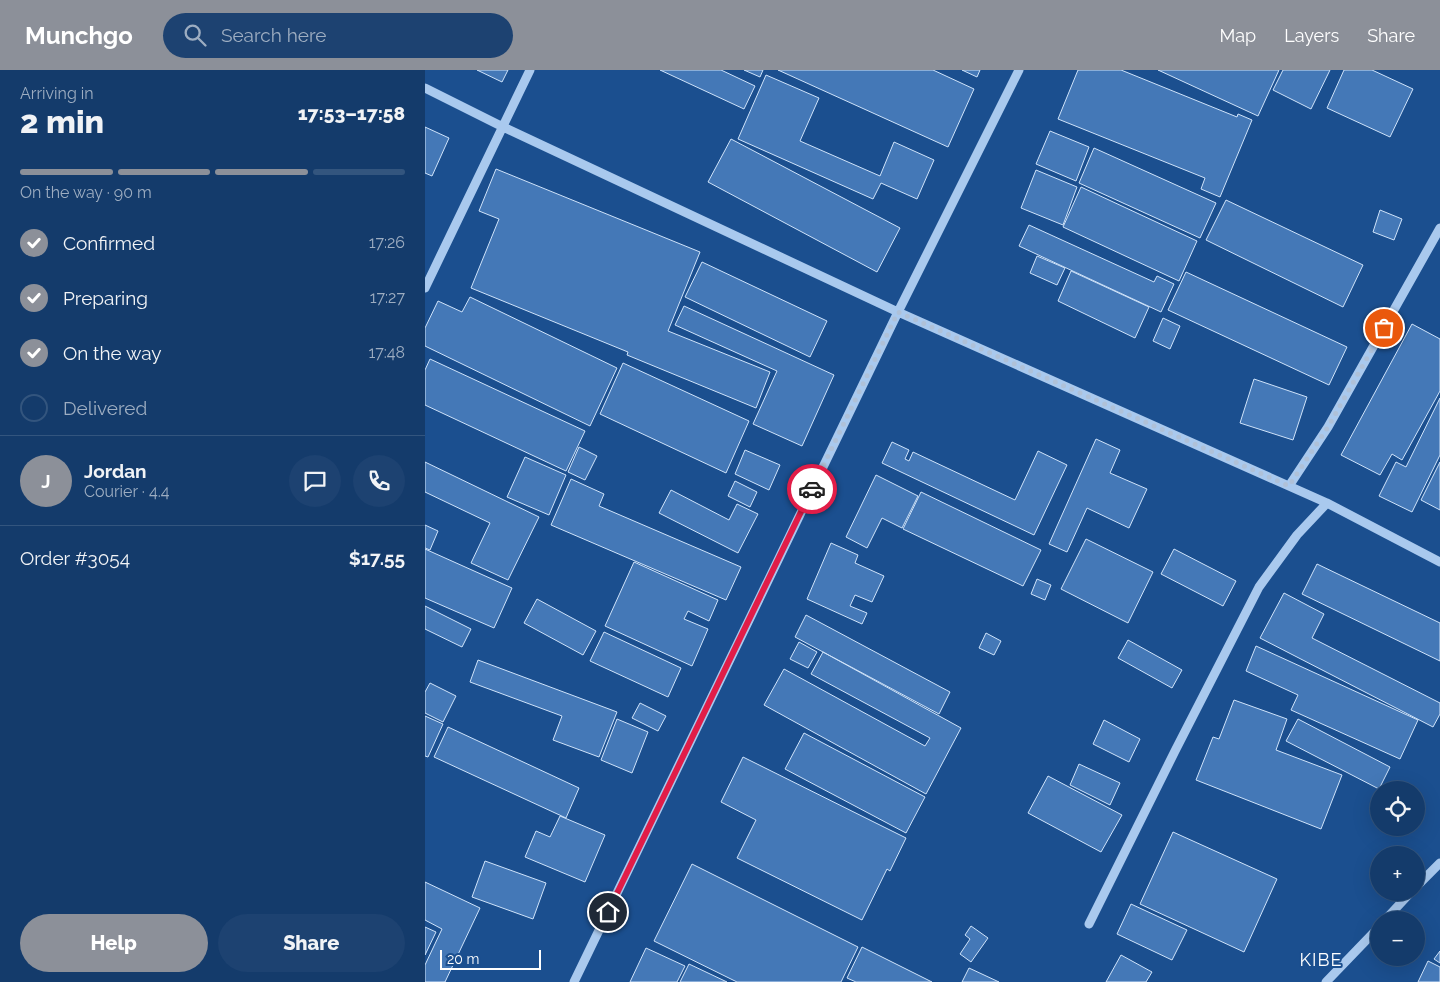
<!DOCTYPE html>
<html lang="en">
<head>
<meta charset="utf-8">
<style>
  body { margin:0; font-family:Raleway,sans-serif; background:#1d4271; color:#f1f3f6; height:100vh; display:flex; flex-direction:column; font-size:19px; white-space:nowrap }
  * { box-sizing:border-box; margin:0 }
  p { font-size:16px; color:#9dadc1 }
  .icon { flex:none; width:28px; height:28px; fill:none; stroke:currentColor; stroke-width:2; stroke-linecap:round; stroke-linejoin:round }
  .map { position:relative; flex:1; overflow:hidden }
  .side { display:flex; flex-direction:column; background:#143b6b; width:425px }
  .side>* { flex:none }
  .controls { position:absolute; left:945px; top:711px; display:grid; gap:10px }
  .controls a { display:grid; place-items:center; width:55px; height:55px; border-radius:50%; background:#143b6b; box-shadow:0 5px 20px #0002,0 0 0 1px #33557e; font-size:25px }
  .scale { position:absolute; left:15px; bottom:12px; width:101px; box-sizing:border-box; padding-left:5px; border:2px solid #fff; border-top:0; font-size:14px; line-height:18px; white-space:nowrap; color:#fff; -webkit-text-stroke:4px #1b4f8f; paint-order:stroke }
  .pin { position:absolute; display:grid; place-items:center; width:42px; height:42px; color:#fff; margin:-21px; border:2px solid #fff; border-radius:50%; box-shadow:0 1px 5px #0007 }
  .courier { position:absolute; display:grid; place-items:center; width:50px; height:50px; margin:-25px; border:4px solid #e11d48; border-radius:50%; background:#fff; color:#222; box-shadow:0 1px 6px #0007 }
  .summary em { font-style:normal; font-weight:800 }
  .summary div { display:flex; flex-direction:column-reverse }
  .summary { display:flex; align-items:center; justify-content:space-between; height:85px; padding:0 20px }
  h1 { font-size:32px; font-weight:800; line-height:38px }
  .bar { display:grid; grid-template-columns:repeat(4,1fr); gap:8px 5px; align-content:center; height:60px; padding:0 20px }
  .bar i { height:6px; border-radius:4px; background:#33557e }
  .bar .current { background:#8c9099 }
  .bar p { grid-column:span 4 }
  .line { display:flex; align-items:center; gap:12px; padding:0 20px; border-top:1px solid #33557e }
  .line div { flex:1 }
  .round { display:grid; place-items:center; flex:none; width:52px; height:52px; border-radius:26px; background:#1d4271 }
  ol { padding:0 20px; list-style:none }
  li { display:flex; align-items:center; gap:15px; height:55px }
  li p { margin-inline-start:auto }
  li .icon { padding:5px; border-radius:50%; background:#8c9099; color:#fff; stroke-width:4 }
  li:last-child { color:#9dadc1 }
  li i { width:28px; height:28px; border:2px solid #33557e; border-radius:50% }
  .cta { display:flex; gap:10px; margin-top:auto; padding:10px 20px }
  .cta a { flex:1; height:58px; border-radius:30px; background:#8c9099; color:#fff; font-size:20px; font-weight:800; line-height:58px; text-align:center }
  .cta a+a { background:#1d4271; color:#f1f3f6 }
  header { display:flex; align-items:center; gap:30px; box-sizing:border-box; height:70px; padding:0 25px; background:#8c9099; color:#fff }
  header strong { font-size:24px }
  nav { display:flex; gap:28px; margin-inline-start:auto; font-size:18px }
  .search { width:350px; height:45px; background:#1d4271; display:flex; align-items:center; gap:12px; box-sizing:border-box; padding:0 18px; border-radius:28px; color:#9dadc1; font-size:19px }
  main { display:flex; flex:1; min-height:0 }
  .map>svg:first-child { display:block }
  .building { fill:#4478b7; stroke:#cfe3fa }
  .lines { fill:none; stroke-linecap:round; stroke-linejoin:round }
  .minor { stroke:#a9c9ee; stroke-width:9 }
  .done { stroke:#afc1d8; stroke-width:5; stroke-dasharray:0 9 }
  .route { stroke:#e11d48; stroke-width:6 }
  .labels { text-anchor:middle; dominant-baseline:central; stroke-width:4; stroke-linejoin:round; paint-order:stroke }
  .quarter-label { font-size:18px; letter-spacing:1px; fill:#fff; stroke:#1b4f8f }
</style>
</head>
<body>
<header>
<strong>Munchgo</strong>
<div class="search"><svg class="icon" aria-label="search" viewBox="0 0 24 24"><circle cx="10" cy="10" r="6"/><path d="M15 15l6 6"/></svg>Search here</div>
<nav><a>Map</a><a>Layers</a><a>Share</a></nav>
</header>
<main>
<section class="side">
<div class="summary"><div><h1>2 min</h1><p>Arriving in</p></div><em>17:53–17:58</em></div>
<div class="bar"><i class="current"></i><i class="current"></i><i class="current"></i><i></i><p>On the way · 90 m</p></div>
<ol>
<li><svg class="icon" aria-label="check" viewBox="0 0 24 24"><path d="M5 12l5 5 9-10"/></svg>Confirmed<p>17:26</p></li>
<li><svg class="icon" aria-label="check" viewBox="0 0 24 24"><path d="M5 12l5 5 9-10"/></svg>Preparing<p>17:27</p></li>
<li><svg class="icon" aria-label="check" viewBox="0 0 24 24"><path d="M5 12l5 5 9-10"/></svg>On the way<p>17:48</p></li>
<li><i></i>Delivered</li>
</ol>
<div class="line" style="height:90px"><b class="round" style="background:#8c9099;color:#fff">J</b><div><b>Jordan</b><p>Courier · 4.4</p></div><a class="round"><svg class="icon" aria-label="chat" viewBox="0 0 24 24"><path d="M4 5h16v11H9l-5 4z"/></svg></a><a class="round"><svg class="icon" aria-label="phone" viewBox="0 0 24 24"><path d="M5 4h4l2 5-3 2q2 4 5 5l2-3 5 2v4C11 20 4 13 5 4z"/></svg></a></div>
<div class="line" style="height:65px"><div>Order #3054</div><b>$17.55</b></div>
<div class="cta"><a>Help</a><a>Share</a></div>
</section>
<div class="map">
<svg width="1015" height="912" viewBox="0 0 1015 912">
  <rect width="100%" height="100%" fill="#1b4f8f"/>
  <path class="building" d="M 52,0 L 83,0 L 77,12 Z
    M 235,0 L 296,0 L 330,16 L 319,39 Z
    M 319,0 L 338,0 L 335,7 Z
    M 353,0 L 508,0 L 549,19 L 523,77 Z
    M 537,0 L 555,0 L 552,7 Z
    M 653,0 L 696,0 L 812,47 L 813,44 L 827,50 L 795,127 L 776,119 L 780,108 L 633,49 Z
    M 733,0 L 854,0 L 833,46 Z
    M 858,0 L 905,0 L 886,39 L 848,20 Z
    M 919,0 L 947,0 L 988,19 L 965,67 L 902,38 Z
    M 341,5 L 394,28 L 375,71 L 455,106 L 469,72 L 509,90 L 492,129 L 456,113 L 448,129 L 313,69 Z
    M 0,57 L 24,68 L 7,106 L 0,103 Z
    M 625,61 L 664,77 L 651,111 L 611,94 Z
    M 306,69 L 475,158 L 452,202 L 283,112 Z
    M 669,78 L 791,133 L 775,168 L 654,113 Z
    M 71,99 L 275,182 L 243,261 L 345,302 L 331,338 L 202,285 L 203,282 L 46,218 L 74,149 L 54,141 Z
    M 611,100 L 652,117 L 638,155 L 596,138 Z
    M 656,117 L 772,171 L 754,211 L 638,157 Z
    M 801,130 L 938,195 L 918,237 L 781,170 Z
    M 955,140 L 977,149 L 969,170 L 948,162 Z
    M 604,155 L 729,212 L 732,206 L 749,214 L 736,242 L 594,176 Z
    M 612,186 L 640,198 L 632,215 L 605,203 Z
    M 277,192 L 402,251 L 385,287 L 260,227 Z
    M 646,201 L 724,237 L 710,268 L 633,231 Z
    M 761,202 L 922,277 L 904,315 L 743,240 Z
    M 45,227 L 192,298 L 165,356 L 0,276 L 0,258 L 13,231 L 37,242 Z
    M 259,236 L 409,305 L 377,376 L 328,354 L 352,301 L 250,255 Z
    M 738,248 L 755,256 L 745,279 L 728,271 Z
    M 987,254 L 1015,269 L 1015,321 L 977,390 L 967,384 L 955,405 L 916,385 Z
    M 5,289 L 160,361 L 141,401 L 0,335 L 0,300 Z
    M 198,293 L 324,351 L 301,403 L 175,344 Z
    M 829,309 L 882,327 L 868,370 L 815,353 Z
    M 1015,328 L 1015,385 L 987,442 L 954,426 L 971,392 L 981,397 Z
    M 671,369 L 695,380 L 685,403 L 722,419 L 704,458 L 662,438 L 642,482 L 624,474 Z
    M 467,372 L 484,380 L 480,389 L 484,391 L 488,382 L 590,430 L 613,381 L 642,395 L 609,465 L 457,393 Z
    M 154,377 L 172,386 L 160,410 L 143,402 Z
    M 320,380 L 355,395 L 344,420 L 310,404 Z
    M 100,387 L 141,405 L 124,445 L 82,427 Z
    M 0,392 L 114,447 L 83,510 L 46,493 L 65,453 L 0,422 Z
    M 1015,392 L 1015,440 L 996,430 Z
    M 451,405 L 493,426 L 477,458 L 457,448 L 442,478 L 421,467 Z
    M 146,409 L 179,424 L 174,436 L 316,497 L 301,530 L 126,455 Z
    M 310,411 L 332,422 L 325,437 L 303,426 Z
    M 246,420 L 304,450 L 312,434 L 333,444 L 313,483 L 234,443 Z
    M 496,422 L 616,480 L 598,516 L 478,459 Z
    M 0,455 L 13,461 L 5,480 L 0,478 Z
    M 661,469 L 728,502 L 703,553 L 636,519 Z
    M 406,473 L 433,485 L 430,493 L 459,506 L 447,532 L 430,525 L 425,536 L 442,543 L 437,554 L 382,529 Z
    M 0,479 L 87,518 L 69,558 L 0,528 Z
    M 749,479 L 811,511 L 798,536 L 736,504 Z
    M 209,492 L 293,530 L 284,551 L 263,541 L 259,549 L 283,559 L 267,596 L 180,556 Z
    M 892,494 L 1015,553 L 1015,591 L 877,524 Z
    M 612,509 L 626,515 L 620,530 L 606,524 Z
    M 859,523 L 899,544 L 887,568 L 1015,633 L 1015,644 L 1008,657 L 835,568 Z
    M 112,529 L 171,561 L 158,585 L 99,553 Z
    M 0,536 L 46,559 L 37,577 L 0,559 Z
    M 381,545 L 525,622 L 514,644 L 370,567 Z
    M 179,562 L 256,598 L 243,627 L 165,591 Z
    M 561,563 L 576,571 L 569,585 L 554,578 Z
    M 703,570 L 757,600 L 747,618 L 693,588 Z
    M 374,572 L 392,582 L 383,598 L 365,589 Z
    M 831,576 L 993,650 L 975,689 L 866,640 L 873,625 L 821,601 Z
    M 398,582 L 536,658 L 501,724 L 339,635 L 359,599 L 500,676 L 505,668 L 386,604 Z
    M 53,590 L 192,642 L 174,687 L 128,670 L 137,646 L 45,612 Z
    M 5,613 L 31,626 L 18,652 L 0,643 L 0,622 Z
    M 809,630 L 862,649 L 851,680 L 917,705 L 896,759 L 771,710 L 788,667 L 794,669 Z
    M 215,633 L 241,646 L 233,661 L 207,648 Z
    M 0,646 L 18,654 L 3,687 L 0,686 Z
    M 192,649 L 223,662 L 207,703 L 176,690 Z
    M 873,649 L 965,697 L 954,719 L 861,671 Z
    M 679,650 L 715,669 L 704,692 L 668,674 Z
    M 23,657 L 154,718 L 141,748 L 9,687 Z
    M 379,663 L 500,727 L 481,763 L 360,699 Z
    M 318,687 L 481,768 L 465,801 L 462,799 L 437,850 L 312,788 L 331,750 L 296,732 Z
    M 654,694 L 695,713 L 685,735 L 645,715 Z
    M 623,706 L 697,745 L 676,782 L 603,743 Z
    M 135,746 L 180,765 L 160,812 L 100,787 L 111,761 L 125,767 Z
    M 748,762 L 852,809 L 819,882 L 715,834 Z
    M 60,791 L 121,813 L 108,849 L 47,827 Z
    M 267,794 L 433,877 L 416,912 L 312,912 L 229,871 Z
    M 0,812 L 55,838 L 20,912 L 0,912 L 0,895 L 17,859 L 0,850 Z
    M 706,834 L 762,860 L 747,890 L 692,864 Z
    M 546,856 L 563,868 L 546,892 L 535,884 L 545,869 L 540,865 Z
    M 0,857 L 11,862 L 0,885 Z
    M 437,877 L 507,912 L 431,912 L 422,908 Z
    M 221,878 L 260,896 L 252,912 L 205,912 Z
    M 1015,881 L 1015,893 L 1009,889 Z
    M 696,885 L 727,902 L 721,912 L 681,912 Z
    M 1003,891 L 1015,897 L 1015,912 L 993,912 Z
    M 264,894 L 302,912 L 255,912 Z
    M 544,898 L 574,912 L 537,912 Z"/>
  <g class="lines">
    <path class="minor" d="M 0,18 L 78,57 L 473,242 L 902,433 L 1015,492
      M 0,218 L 105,0
      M 864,416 L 903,357 L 1015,158
      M 991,817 L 1015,793
      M 960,850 L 986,822
      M 664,854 L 750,681 L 834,517 L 872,465 L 902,433
      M 149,912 L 473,242 L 594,0
      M 901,912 L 954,857"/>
  </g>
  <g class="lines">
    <path class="done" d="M 387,419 L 473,242 L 864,416 L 903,357 L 959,258"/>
    <path class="route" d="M 183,842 L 387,419"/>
  </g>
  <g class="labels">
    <g class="quarter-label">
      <text x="896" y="889">KIBE</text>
    </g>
  </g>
</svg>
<div class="controls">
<a><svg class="icon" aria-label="locate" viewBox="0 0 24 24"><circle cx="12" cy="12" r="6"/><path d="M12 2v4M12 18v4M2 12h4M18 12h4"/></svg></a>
<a>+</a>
<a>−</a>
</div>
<div class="scale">20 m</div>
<div class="pin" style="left:959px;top:258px;background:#ea580c"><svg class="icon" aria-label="bag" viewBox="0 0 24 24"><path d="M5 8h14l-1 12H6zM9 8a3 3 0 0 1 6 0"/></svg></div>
<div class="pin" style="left:183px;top:842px;background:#1f2937"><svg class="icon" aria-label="home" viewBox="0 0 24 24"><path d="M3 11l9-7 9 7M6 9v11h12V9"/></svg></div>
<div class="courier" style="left:387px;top:419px"><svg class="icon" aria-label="car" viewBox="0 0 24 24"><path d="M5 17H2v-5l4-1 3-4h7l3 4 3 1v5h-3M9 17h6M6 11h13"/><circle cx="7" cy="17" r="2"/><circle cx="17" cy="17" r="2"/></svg></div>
</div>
</main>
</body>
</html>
